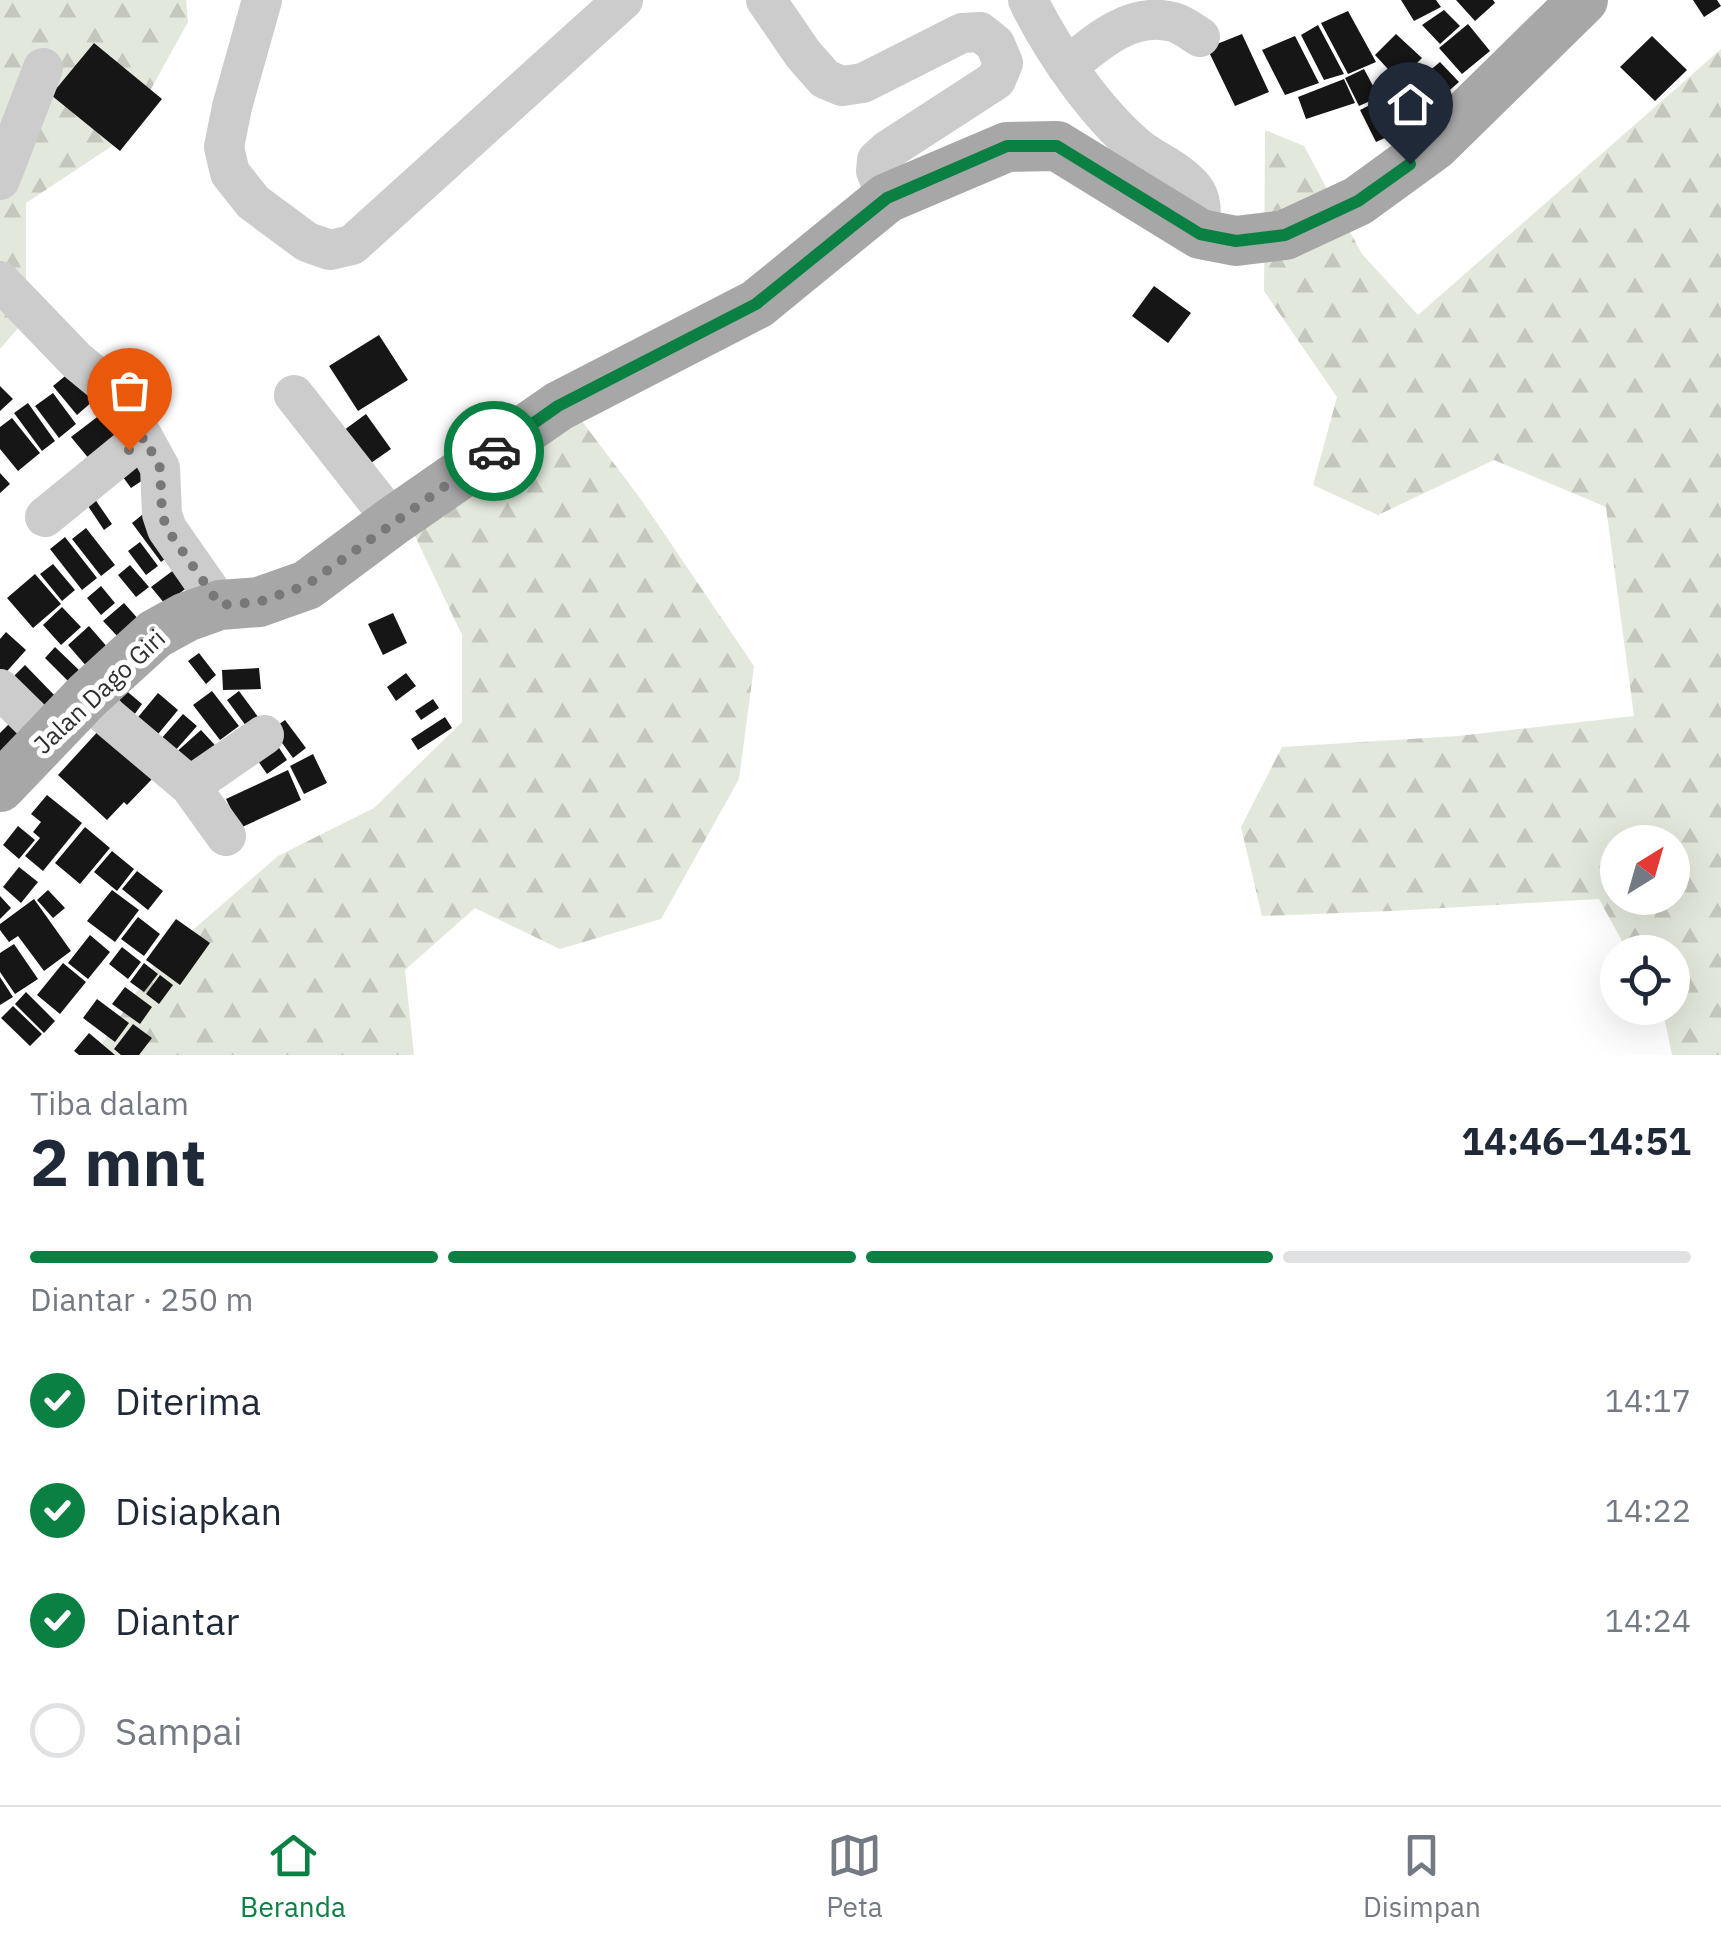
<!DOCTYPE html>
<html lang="id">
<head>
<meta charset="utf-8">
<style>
  body { margin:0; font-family:"IBM Plex Sans",sans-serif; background:#f2f2f3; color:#1f2937; height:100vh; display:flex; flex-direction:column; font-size:38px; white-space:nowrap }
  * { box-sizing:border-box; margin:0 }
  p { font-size:32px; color:#747a83 }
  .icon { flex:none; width:55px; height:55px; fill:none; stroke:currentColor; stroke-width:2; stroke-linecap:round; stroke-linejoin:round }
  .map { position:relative; height:1055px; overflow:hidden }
  .panel { display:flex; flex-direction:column; background:#fff; flex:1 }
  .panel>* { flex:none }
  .needle { width:65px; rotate:37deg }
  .tools { position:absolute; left:1600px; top:825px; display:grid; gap:20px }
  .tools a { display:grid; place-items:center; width:90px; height:90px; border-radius:50%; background:#fff; box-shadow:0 10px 40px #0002; font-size:50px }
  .pin { position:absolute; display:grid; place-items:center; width:85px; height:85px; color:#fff; margin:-102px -42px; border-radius:50% 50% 50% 0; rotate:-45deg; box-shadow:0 0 10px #0007 }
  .pin .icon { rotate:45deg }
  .courier { position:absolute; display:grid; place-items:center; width:100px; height:100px; margin:-50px; border:8px solid #0b8043; border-radius:50%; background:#fff; color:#222; box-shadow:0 2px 12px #0007 }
  .summary em { font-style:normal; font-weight:700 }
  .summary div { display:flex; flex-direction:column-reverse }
  .summary { display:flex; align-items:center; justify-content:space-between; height:170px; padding:0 30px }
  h1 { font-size:65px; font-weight:700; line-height:75px }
  .bar { display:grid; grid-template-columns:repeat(4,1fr); gap:15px 10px; align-content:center; height:120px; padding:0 30px }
  .bar i { height:12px; border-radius:8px; background:#e0e1e3 }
  .bar .on { background:#0b8043 }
  .bar p { grid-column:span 4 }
  ol { padding:0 30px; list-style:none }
  li { display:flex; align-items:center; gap:30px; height:110px }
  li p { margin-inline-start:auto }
  li .icon { padding:10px; border-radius:50%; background:#0b8043; color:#fff; stroke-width:4 }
  li:last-child { color:#747a83 }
  li i { width:55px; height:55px; border:5px solid #e0e1e3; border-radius:50% }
  .tabs { display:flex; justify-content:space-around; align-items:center; height:140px; border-top:2px solid #e0e1e3; background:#fff; font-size:28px; color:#747a83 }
  .tabs a { display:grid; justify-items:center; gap:5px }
  .tabs .on { color:#0b8043 }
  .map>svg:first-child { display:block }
  .forest { fill:url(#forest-firs); fill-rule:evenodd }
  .building { fill:#161616 }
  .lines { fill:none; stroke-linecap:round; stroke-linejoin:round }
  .minor { stroke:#ccc; stroke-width:40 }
  .major { stroke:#a7a7a7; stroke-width:50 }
  .done { stroke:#787878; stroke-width:10; stroke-dasharray:0 18 }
  .route { stroke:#0b8043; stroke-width:12 }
  .labels { text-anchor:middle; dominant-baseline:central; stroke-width:10; stroke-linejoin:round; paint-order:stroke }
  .street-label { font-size:25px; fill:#2f2f2f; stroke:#fff }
</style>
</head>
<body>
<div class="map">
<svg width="1721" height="1055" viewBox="0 0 1721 1055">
  <defs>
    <pattern id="forest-firs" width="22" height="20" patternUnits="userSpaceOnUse" patternTransform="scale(2.5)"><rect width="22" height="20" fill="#e3e8dc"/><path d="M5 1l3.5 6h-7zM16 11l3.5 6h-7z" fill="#c3c7bd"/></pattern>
  </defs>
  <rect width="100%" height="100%" fill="#fff"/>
  <path class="forest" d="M 0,0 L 186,0 L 188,22 L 124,138 L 26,203 L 26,319 L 0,349 Z
    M 1721,49 L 1721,1055 L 1672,1055 L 1665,1021 L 1657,1008 L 1672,1008 L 1672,952 L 1628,952 L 1599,899 L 1391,911 L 1262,916 L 1241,827 L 1282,747 L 1458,736 L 1634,716 L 1606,507 L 1494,460 L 1378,515 L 1313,485 L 1337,397 L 1264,291 L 1265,130 L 1304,146 L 1362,254 L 1418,315 ZM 1618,842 L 1672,842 L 1672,898 L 1618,898 Z
    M 575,412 L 640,498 L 754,666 L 739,779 L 661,919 L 560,949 L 475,908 L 405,970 L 414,1055 L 95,1055 L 156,962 L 278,856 L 374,808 L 462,722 L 462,635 L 414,534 Z"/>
  <path class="building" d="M 1401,0 L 1436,0 L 1441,7 L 1414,21 Z
    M 1456,0 L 1493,0 L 1495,3 L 1475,21 Z
    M 1693,0 L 1717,0 L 1721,6 L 1704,17 Z
    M 1444,10 L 1460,26 L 1440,44 L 1422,25 Z
    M 1348,11 L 1376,62 L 1348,74 L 1321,23 Z
    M 1468,24 L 1490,51 L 1462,74 L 1439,48 Z
    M 1318,25 L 1344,74 L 1324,80 L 1301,35 Z
    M 1242,34 L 1269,92 L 1235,106 L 1207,48 Z
    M 1396,34 L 1422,58 L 1399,81 L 1375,55 Z
    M 1295,36 L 1319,83 L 1285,95 L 1262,50 Z
    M 1652,36 L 1687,70 L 1655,101 L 1620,67 Z
    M 94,43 L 162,99 L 120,151 L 51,95 Z
    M 1440,62 L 1459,82 L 1429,108 L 1410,87 Z
    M 1364,69 L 1379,97 L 1359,106 L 1345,78 Z
    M 1344,79 L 1355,103 L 1306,119 L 1298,97 Z
    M 1384,98 L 1400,131 L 1376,142 L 1360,110 Z
    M 1154,286 L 1191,313 L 1168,343 L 1132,316 Z
    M 379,335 L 408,380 L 358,411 L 329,366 Z
    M 70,372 L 93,401 L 77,415 L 53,386 Z
    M 0,386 L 13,399 L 0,411 Z
    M 53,393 L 76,424 L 59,438 L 35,406 Z
    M 28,403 L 55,441 L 42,451 L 14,413 Z
    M 105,411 L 122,434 L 90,460 L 71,437 Z
    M 366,414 L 391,449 L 361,470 L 336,436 Z
    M 12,418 L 40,453 L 18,471 L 0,449 L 0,427 Z
    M 142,459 L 152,474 L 131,488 L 120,473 Z
    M 0,473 L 10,484 L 0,493 Z
    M 92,495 L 112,524 L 104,530 L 84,500 Z
    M 147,511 L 177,550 L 161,562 L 132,523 Z
    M 86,528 L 115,565 L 101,576 L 72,539 Z
    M 65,537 L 97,578 L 82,590 L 50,549 Z
    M 140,542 L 158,566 L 146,575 L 128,551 Z
    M 53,564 L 75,590 L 62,601 L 40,574 Z
    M 130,565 L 149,587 L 136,597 L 118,575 Z
    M 179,566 L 192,584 L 165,604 L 151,587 Z
    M 35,574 L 61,604 L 33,628 L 7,598 Z
    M 101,586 L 115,603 L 101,615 L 87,598 Z
    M 124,603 L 140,621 L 120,639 L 103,621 Z
    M 62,607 L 81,627 L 61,645 L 43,625 Z
    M 393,613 L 407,643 L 383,655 L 368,624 Z
    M 89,626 L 109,649 L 88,668 L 68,645 Z
    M 6,632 L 26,650 L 0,679 L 0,639 Z
    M 55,647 L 79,670 L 68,681 L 45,658 Z
    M 199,653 L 216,675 L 206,684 L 188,661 Z
    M 25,665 L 59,700 L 40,720 L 5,685 Z
    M 259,668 L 261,689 L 223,690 L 222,670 Z
    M 406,673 L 416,686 L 396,701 L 387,687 Z
    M 123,688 L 142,704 L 129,722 L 109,706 Z
    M 212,691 L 239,726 L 220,740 L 193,705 Z
    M 239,691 L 264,725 L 252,734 L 227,700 Z
    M 158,693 L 178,710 L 154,739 L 134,722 Z
    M 433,699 L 439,708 L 421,720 L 415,711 Z
    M 20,713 L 39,730 L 0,770 L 0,733 Z
    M 183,714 L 197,726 L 174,752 L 160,740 Z
    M 445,717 L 452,728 L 418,750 L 411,739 Z
    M 285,720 L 306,748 L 293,758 L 272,729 Z
    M 101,728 L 154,777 L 127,805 L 124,802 L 107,820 L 58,775 Z
    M 201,730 L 224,755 L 196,780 L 173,755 Z
    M 270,734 L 287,760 L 267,774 L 249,748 Z
    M 313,754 L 327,783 L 304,794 L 290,766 Z
    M 288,770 L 301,800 L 240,828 L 226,799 Z
    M 47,795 L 82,823 L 43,871 L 25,856 L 40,838 L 33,832 L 41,822 L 31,814 Z
    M 18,826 L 35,840 L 19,859 L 3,845 Z
    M 85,827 L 110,848 L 80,884 L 55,863 Z
    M 112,851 L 134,869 L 117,891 L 94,872 Z
    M 19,867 L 38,882 L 21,903 L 3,887 Z
    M 137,871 L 163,891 L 148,910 L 122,889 Z
    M 48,890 L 65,908 L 53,918 L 37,900 Z
    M 112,890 L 139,910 L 115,942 L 87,921 Z
    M 0,896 L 11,908 L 0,919 Z
    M 34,899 L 71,951 L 44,971 L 18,936 L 9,942 L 0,930 L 0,924 Z
    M 138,917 L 160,934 L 144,956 L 121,939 Z
    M 176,919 L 210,943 L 180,985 L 146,960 Z
    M 90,935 L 110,952 L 88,979 L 68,963 Z
    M 14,944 L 38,979 L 15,994 L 0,972 L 0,953 Z
    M 122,947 L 141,962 L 128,979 L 109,964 Z
    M 63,963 L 86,982 L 60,1014 L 37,995 Z
    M 144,963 L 158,974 L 144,992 L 130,982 Z
    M 160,975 L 173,985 L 159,1004 L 146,994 Z
    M 0,977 L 13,997 L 0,1005 Z
    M 125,987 L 152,1007 L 140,1024 L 112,1004 Z
    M 26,992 L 55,1021 L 44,1033 L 15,1004 Z
    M 97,999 L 129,1023 L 115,1042 L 83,1018 Z
    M 13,1006 L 42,1034 L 30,1046 L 1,1018 Z
    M 133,1024 L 152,1038 L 139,1055 L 121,1055 L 114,1049 Z
    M 89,1033 L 115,1055 L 79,1055 L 74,1051 Z"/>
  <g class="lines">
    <path class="minor" d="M 262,0 L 232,107 L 224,147 L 230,173 L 253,202 L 307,242 L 330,250 L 352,245 L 623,0
      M 766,0 L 803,54 L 825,79 L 842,86 L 863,83 L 962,33 L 980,32 L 995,44 L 1003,63 L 996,80 L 888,150 L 877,160 L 876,171 L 887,198
      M 1028,0 C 1052,50 1096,113 1138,148 C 1156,162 1180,171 1194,189 C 1204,202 1200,219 1200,234
      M 1067,67 C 1097,42 1131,11 1173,22 C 1182,24 1192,32 1200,37
      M 0,180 L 43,68
      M 0,281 L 77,361 L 105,384 L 143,437
      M 294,395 L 393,521
      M 45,517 L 143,437 L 160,468 L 162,514 L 167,529 L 220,605
      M 0,689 L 48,736
      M 87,696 L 108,717 L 190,786 L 226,836
      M 190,786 L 264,735"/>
    <path class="major" d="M 0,787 L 87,696 L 155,634 L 186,617 L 220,605 L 259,602 L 307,585 L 393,521 L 559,406 L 757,304 L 887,198 L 1007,147 L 1057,146 L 1200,234 L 1236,241 L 1285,235 L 1358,201 L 1435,145 L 1583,0"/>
  </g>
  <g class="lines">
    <path class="done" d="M 129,450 L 144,437 L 160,468 L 162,514 L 167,529 L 220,605 L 259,602 L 307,585 L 494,451"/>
    <path class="route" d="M 494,451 L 558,406 L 756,304 L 887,198 L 1007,146 L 1057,146 L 1200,234 L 1236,241 L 1285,235 L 1358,201 L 1410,164"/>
  </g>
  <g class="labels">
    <g class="street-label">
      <text transform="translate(99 691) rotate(-43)">Jalan Dago Giri</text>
    </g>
  </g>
</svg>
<div class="tools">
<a><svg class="needle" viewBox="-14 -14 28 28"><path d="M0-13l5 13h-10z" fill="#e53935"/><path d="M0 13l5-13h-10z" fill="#747a83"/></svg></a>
<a><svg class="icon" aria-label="locate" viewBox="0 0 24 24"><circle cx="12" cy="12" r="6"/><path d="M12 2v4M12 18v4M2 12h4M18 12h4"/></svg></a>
</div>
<div class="pin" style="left:129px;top:450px;background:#ea580c"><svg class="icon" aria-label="bag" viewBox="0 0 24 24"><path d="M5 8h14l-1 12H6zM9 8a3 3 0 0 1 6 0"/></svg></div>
<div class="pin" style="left:1410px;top:164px;background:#1f2937"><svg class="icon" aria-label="home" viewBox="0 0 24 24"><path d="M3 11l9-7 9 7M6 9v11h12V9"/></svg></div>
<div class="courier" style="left:494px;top:451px"><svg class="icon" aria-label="car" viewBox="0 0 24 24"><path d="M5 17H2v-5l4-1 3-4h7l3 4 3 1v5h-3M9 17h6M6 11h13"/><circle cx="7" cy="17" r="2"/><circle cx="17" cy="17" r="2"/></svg></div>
</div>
<section class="panel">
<div class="summary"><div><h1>2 mnt</h1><p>Tiba dalam</p></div><em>14:46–14:51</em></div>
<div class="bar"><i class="on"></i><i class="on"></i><i class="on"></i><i></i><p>Diantar · 250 m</p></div>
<ol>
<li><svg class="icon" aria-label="check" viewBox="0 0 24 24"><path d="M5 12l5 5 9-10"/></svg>Diterima<p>14:17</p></li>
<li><svg class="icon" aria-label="check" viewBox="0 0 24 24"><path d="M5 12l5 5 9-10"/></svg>Disiapkan<p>14:22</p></li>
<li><svg class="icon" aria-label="check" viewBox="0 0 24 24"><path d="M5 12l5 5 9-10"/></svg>Diantar<p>14:24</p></li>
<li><i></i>Sampai</li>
</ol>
</section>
<nav class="tabs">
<a class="on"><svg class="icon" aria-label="home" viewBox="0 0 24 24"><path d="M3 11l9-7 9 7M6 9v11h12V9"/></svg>Beranda</a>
<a><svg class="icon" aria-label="map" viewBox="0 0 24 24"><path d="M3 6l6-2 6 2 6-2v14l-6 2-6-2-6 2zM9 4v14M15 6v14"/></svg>Peta</a>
<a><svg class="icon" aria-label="saved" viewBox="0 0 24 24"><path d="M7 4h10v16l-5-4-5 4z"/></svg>Disimpan</a>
</nav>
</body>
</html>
